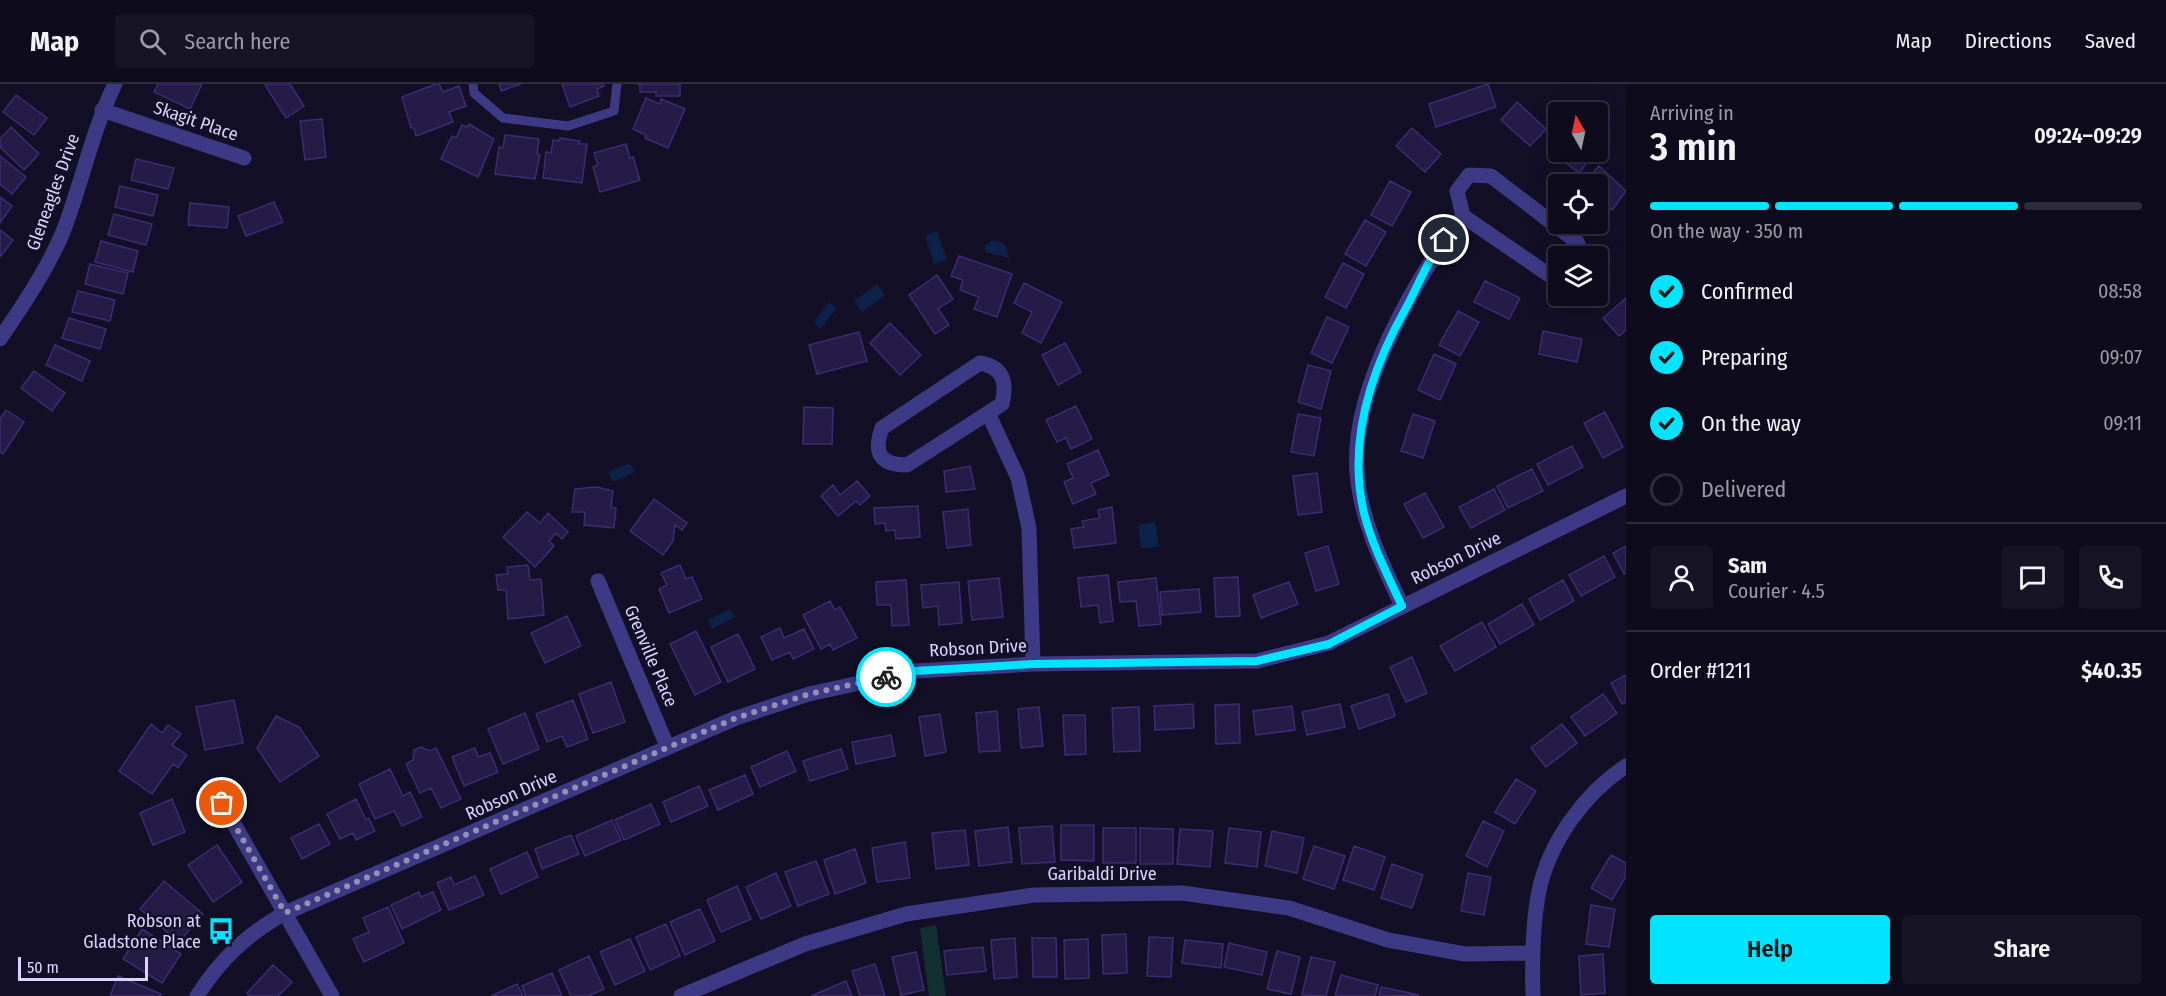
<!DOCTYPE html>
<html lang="en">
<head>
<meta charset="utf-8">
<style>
  body { margin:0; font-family:"Fira Sans Condensed",sans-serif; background:#171425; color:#f1f3f6; height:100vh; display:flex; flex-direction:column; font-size:22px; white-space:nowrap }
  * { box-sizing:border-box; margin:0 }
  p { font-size:20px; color:#9b9ba3 }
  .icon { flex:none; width:33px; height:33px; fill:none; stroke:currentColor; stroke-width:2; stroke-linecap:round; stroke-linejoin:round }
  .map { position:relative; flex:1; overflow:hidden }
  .sheet { display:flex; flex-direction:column; background:#0e0b1c; width:540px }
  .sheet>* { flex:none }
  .needle { width:39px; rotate:351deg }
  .tools { position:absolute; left:1548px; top:18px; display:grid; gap:12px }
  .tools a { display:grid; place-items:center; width:60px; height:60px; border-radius:6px; background:#0e0b1c; box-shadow:0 6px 24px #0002,0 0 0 2px #2e2b3b; font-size:30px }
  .scale { position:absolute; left:18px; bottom:15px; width:130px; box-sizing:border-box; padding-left:6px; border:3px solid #d9d4ff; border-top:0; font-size:16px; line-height:21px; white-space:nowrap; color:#d9d4ff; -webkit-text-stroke:4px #130f26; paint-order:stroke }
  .pin { position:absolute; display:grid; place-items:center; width:51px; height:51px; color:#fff; margin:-26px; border:3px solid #fff; border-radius:50%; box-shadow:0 2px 6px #0007 }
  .courier { position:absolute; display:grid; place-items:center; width:60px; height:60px; margin:-30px; border:4px solid #00e5ff; border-radius:50%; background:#fff; color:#222; box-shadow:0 2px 8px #0007 }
  .head em { font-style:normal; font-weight:600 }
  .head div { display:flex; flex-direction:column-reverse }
  .head { display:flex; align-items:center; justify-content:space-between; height:102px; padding:0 24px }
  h1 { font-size:39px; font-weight:600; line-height:45px }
  .bar { display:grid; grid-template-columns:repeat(4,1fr); gap:9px 6px; align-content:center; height:72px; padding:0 24px }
  .bar i { height:8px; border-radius:4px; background:#2e2b3b }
  .bar .active { background:#00e5ff }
  .bar p { grid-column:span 4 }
  .line { display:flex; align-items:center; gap:15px; padding:0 24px; border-top:2px solid #2e2b3b }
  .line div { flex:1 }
  .round { display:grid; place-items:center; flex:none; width:63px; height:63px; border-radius:6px; background:#171425 }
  ol { padding:0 24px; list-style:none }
  li { display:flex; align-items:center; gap:18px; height:66px }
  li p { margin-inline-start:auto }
  li .icon { padding:6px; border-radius:50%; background:#00e5ff; color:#111; stroke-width:4 }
  li:last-child { color:#9b9ba3 }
  li i { width:33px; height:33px; border:3px solid #2e2b3b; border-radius:50% }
  .button { display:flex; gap:12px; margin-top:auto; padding:12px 24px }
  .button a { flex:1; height:69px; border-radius:6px; background:#00e5ff; color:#111; font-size:24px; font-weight:600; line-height:69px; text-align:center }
  .button a+a { background:#171425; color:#f1f3f6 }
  header { display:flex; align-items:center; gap:36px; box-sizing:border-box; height:84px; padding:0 30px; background:#0e0b1c; border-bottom:2px solid #2e2b3b }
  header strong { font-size:28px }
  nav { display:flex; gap:33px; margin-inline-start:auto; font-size:21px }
  .search { width:420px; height:54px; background:#171425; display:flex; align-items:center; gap:15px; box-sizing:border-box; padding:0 21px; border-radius:6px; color:#9b9ba3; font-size:22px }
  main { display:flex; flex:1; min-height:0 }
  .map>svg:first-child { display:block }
  .green { fill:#12302f }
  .water { fill:#0c2248 }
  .building { fill:#241b47; stroke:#3b2d73; stroke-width:1.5 }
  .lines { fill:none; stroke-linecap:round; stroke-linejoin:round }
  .lane { stroke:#3d3a85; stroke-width:9 }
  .street { stroke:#3d3a85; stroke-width:15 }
  .done { stroke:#948fb3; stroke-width:6; stroke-dasharray:0 10.8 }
  .route { stroke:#00e5ff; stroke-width:8 }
  .labels { text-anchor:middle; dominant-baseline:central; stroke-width:4.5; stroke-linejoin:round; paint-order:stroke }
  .street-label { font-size:18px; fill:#d9d4ff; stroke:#130f26 }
  .poi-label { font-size:18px; fill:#d9d4ff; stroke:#130f26; text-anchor:end }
</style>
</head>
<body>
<header>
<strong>Map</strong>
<div class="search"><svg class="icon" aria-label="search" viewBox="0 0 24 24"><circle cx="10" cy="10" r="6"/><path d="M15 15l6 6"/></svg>Search here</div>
<nav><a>Map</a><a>Directions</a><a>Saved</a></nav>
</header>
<main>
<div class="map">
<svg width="1626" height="912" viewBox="0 0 1626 912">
  <rect width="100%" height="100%" fill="#130f26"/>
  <path class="green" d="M 936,841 L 946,912 L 929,912 L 920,844 Z"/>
  <path class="water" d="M 937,147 L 947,176 L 934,180 L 925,152 Z
    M 991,157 L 998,157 L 1006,162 L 1009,174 L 985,168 L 985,162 Z
    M 877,200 L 885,211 L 862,228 L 854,217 Z
    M 829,218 L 837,224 L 820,245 L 814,238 Z
    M 630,379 L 635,388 L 613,398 L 608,388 Z
    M 1155,438 L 1159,462 L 1141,465 L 1138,441 Z
    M 730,525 L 735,533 L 712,545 L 708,536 Z"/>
  <path class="building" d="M 158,0 L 202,0 L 190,25 L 154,8 Z
    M 267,0 L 290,0 L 304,22 L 286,34 L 265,1 Z
    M 436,0 L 439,0 L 443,8 L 459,2 L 466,22 L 449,28 L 453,38 L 416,52 L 414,44 L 411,44 L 402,13 Z
    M 499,0 L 521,0 L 501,7 Z
    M 562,0 L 603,0 L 604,2 L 597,5 L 599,12 L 570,23 Z
    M 637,0 L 680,0 L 680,12 L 656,12 L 656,8 L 640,8 L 640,1 Z
    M 1488,0 L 1496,23 L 1436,43 L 1429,20 Z
    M 16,11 L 47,34 L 34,51 L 3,28 Z
    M 646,14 L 660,20 L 661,15 L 685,25 L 668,64 L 645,54 L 646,51 L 633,45 Z
    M 1517,18 L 1546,45 L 1530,62 L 1501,36 Z
    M 322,35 L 326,73 L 305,76 L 300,37 Z
    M 469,40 L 494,55 L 478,93 L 441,75 L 452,52 L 456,54 L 462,41 L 467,43 Z
    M 11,43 L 39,70 L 24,86 L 0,63 L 0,55 Z
    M 1412,44 L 1441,70 L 1425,88 L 1396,62 Z
    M 505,51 L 539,55 L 537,70 L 540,71 L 535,95 L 495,90 L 499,63 L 503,64 Z
    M 1558,52 L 1558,68 L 1591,68 L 1594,70 L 1579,89 L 1548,65 Z
    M 560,54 L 580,57 L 579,60 L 587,60 L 582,99 L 543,94 L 546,68 L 551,69 L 553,56 L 559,57 Z
    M 626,60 L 630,74 L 633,73 L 640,96 L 600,108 L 593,83 L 598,81 L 594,69 Z
    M 0,72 L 26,93 L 12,110 L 0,100 Z
    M 136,75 L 174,84 L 168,105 L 131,96 Z
    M 1599,82 L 1626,107 L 1612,126 L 1598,113 L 1598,100 L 1583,100 Z
    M 1390,97 L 1411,108 L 1392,142 L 1371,131 Z
    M 120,102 L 158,111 L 153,132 L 115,123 Z
    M 0,113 L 12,122 L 0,139 Z
    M 274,118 L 283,138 L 246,152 L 238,132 Z
    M 190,119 L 229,123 L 227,144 L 188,141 Z
    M 114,130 L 152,140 L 146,161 L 108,151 Z
    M 1365,136 L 1386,148 L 1366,182 L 1345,170 Z
    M 0,146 L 13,156 L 0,173 Z
    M 101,157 L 138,167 L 133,188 L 95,178 Z
    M 959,172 L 1012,190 L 997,233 L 974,225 L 979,213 L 960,206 L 963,196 L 951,192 Z
    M 1343,179 L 1364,190 L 1346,224 L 1325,213 Z
    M 90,180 L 128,189 L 123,210 L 85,200 Z
    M 937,191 L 953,215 L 938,225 L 949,241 L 935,250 L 909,211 Z
    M 1485,197 L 1520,214 L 1509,235 L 1474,218 Z
    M 1024,199 L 1062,218 L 1041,259 L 1022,249 L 1032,228 L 1014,219 Z
    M 78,207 L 115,216 L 110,237 L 72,228 Z
    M 1626,214 L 1626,246 L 1619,252 L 1603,234 Z
    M 1458,227 L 1479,238 L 1460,272 L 1439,261 Z
    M 1327,233 L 1349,243 L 1332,279 L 1311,269 Z
    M 69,234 L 106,245 L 100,265 L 62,254 Z
    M 890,239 L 921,271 L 900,291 L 870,259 Z
    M 1543,247 L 1582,255 L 1577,278 L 1539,270 Z
    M 859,248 L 867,277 L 817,290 L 809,261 Z
    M 1065,259 L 1081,288 L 1058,301 L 1042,271 Z
    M 55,261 L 90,277 L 82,297 L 46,281 Z
    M 1434,270 L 1456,280 L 1440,316 L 1418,306 Z
    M 1308,281 L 1331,287 L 1321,325 L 1298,318 Z
    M 34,287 L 65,309 L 52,327 L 21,304 Z
    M 1076,322 L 1092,355 L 1071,365 L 1066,354 L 1057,358 L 1046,336 Z
    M 804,323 L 833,324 L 832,360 L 803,360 Z
    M 6,326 L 24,338 L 3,370 L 0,368 L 0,335 Z
    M 1605,328 L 1623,363 L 1603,374 L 1584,339 Z
    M 1298,330 L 1321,334 L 1314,372 L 1291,368 Z
    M 1413,330 L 1435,337 L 1423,374 L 1401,367 Z
    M 1572,362 L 1583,383 L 1548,401 L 1537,380 Z
    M 1098,366 L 1109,391 L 1091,399 L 1096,410 L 1073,420 L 1064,398 L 1073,394 L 1067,380 Z
    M 970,382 L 975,405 L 946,408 L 944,387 Z
    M 1532,385 L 1543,407 L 1508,424 L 1497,402 Z
    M 1317,389 L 1322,428 L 1298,431 L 1293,392 Z
    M 857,397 L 870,412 L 860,421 L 856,417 L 838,432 L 821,412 L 833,401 L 840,411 Z
    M 597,403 L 613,407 L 611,423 L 616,424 L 614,444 L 584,441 L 585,428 L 572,428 L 575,405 Z
    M 1494,405 L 1505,426 L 1471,444 L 1459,423 Z
    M 1425,409 L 1444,443 L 1423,454 L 1404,420 Z
    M 654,415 L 687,439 L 682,446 L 675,441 L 673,457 L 663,471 L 630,447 Z
    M 918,422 L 920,453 L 896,455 L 895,446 L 886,447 L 885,439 L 875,440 L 874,424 Z
    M 1112,423 L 1116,459 L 1074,464 L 1071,445 L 1084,443 L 1082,437 L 1100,434 L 1098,426 Z
    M 968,425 L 971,461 L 947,464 L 943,428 Z
    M 527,428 L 540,439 L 548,429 L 568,448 L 562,455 L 556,449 L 549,457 L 554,462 L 535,483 L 503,453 Z
    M 1328,462 L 1339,500 L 1316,507 L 1305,469 Z
    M 1626,462 L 1626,489 L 1624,490 L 1613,469 Z
    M 1604,472 L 1615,493 L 1581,512 L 1569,491 Z
    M 528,481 L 530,496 L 541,495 L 544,531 L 508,535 L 506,506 L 498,506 L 496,491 L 508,490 L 507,483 Z
    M 680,481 L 686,495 L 692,493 L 702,515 L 669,529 L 659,505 L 667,501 L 661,489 Z
    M 1108,491 L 1113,537 L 1100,539 L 1098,521 L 1081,523 L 1078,494 Z
    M 1238,493 L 1240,532 L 1216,533 L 1214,494 Z
    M 999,494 L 1003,533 L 972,536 L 968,497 Z
    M 1156,494 L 1161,540 L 1139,542 L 1136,517 L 1120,518 L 1118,498 Z
    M 906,496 L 909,541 L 892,542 L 891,521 L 877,521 L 876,498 Z
    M 1563,496 L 1574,517 L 1540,536 L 1529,515 Z
    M 959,498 L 962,539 L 939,541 L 938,522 L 923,524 L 921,501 Z
    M 1289,498 L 1298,520 L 1261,534 L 1253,511 Z
    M 1199,505 L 1201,528 L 1162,531 L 1160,508 Z
    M 830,517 L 835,526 L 840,523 L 857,554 L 833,566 L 830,560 L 821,565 L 803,531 Z
    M 1522,520 L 1534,541 L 1500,560 L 1488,540 Z
    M 567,532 L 581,562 L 545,579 L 531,549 Z
    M 1482,538 L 1496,563 L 1455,587 L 1440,562 Z
    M 780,544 L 784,554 L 804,545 L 814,565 L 793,575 L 790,568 L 772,576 L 761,553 Z
    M 696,547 L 721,598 L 695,611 L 670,560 Z
    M 738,550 L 755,585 L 728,598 L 711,563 Z
    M 1412,573 L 1427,609 L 1406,618 L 1390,583 Z
    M 1626,591 L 1626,618 L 1622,620 L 1611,599 Z
    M 611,598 L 625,638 L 593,649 L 579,610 Z
    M 1388,610 L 1395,632 L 1359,645 L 1351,622 Z
    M 1603,610 L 1617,629 L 1585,652 L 1571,633 Z
    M 234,616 L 243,659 L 205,666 L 196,623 Z
    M 573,616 L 588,655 L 567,663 L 562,652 L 547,658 L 536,630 Z
    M 1193,620 L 1194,644 L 1155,646 L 1154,622 Z
    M 1239,620 L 1240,659 L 1216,660 L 1215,621 Z
    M 1340,620 L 1345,643 L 1307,651 L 1302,628 Z
    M 1292,622 L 1295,646 L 1256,651 L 1253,627 Z
    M 1039,623 L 1043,662 L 1021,664 L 1018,625 Z
    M 1139,623 L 1140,667 L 1114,668 L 1112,624 Z
    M 997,627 L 1000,667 L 979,668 L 976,629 Z
    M 525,629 L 539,665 L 503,680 L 488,645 Z
    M 940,630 L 946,668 L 925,672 L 919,633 Z
    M 1063,631 L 1085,631 L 1086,670 L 1065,671 Z
    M 276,632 L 299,643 L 319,672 L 280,698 L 257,664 Z
    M 151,640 L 162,649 L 168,641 L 181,650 L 172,661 L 187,671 L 178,684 L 173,680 L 152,710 L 119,687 Z
    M 1562,640 L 1577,659 L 1546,683 L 1531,664 Z
    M 891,651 L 895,672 L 856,680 L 852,658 Z
    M 421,663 L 430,667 L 436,664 L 461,715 L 441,724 L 431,704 L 420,709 L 406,680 L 413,676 L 414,666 Z
    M 475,664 L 478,673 L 490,669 L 498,688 L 464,702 L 452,673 Z
    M 841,665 L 848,685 L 810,697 L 803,677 Z
    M 787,667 L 796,687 L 760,703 L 751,683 Z
    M 390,685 L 403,712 L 410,708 L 422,733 L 402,742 L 394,727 L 375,735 L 359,700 Z
    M 745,691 L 753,710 L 718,726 L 709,706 Z
    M 1516,695 L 1536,707 L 1515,740 L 1495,728 Z
    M 699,702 L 708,722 L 671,738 L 663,718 Z
    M 172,715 L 185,748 L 153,761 L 140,729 Z
    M 356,715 L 366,736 L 369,734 L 375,747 L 356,756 L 353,749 L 340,755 L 327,730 Z
    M 651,720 L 660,740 L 624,756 L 615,736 Z
    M 612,736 L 621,756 L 585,772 L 576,752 Z
    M 1483,737 L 1504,747 L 1487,783 L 1466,772 Z
    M 319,740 L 330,760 L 302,775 L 291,754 Z
    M 1061,741 L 1094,741 L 1094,777 L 1061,776 Z
    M 1052,742 L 1055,778 L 1022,780 L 1019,744 Z
    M 1008,743 L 1012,778 L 979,782 L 975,747 Z
    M 1103,744 L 1136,744 L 1136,779 L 1103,779 Z
    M 1140,744 L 1173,745 L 1173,780 L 1140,780 Z
    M 1229,744 L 1261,748 L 1257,783 L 1225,779 Z
    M 1180,745 L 1213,747 L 1210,783 L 1177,780 Z
    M 965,746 L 969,781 L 936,785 L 932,749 Z
    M 1272,747 L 1304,754 L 1297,789 L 1265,782 Z
    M 571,751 L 579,770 L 542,785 L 535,765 Z
    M 905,758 L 910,794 L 877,798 L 872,764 Z
    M 217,761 L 242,798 L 213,818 L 188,781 Z
    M 1314,762 L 1345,772 L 1334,805 L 1303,795 Z
    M 1354,762 L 1385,773 L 1374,806 L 1343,796 Z
    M 855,765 L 866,799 L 835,810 L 824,776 Z
    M 527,768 L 538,793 L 501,810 L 490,785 Z
    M 1611,771 L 1626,779 L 1626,792 L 1612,816 L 1591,804 Z
    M 816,777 L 829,810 L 798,822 L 785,788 Z
    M 1392,780 L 1423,791 L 1412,824 L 1381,814 Z
    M 776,789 L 791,822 L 761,835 L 746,803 Z
    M 1468,789 L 1491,793 L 1484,831 L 1461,827 Z
    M 475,792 L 484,811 L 449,826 L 437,799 L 451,793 L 454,801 Z
    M 164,797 L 203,830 L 179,858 L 140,825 Z
    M 737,802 L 751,835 L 721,848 L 707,816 Z
    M 419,808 L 421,813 L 433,808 L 441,826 L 402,845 L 391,821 Z
    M 1591,821 L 1615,825 L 1609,863 L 1586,860 Z
    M 388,823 L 404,859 L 364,878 L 353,855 L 369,848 L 363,834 Z
    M 700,825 L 715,857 L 685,871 L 670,838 Z
    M 666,840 L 680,872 L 650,886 L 636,853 Z
    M 142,845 L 181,870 L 162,899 L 123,875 Z
    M 1126,850 L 1127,889 L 1103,890 L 1102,851 Z
    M 1149,853 L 1173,854 L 1171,893 L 1147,892 Z
    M 1015,854 L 1017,893 L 994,895 L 991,856 Z
    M 1032,854 L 1056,854 L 1057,893 L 1033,893 Z
    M 630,855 L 645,887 L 615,901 L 600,868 Z
    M 1088,855 L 1089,894 L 1065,895 L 1064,856 Z
    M 1185,856 L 1223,860 L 1221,884 L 1182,879 Z
    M 1229,859 L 1267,868 L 1262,891 L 1224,883 Z
    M 983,863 L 986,887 L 947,891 L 944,867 Z
    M 1277,867 L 1300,873 L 1291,910 L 1267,905 Z
    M 916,868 L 924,906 L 901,911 L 892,873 Z
    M 1603,870 L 1605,909 L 1581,911 L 1579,872 Z
    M 589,872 L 604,905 L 588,912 L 571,912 L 559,886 Z
    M 1311,873 L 1335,878 L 1326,912 L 1302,911 Z
    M 875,880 L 885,912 L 860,912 L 852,887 Z
    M 273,881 L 292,898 L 278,912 L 250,912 L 247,909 Z
    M 552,889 L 562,912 L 526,912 L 522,902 Z
    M 1341,891 L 1378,901 L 1375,912 L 1335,912 Z
    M 118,892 L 161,910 L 160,912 L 110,912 Z
    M 846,897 L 852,912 L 811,912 Z
    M 517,900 L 523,912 L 491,912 Z
    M 1381,903 L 1419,911 L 1379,912 Z"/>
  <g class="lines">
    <path class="lane" d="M 473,0 L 474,9 L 503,34 L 568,42 L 614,27 L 617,0"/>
    <path class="street" d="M 102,26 L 244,74
      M 1558,192 L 1552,193 L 1463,132 L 1457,107 L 1469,91 L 1491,92 L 1577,158 L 1583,172
      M 0,255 C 23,221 47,186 63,148 C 82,99 92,47 115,0
      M 988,329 L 907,381 C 880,381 873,369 882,344 L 980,279 C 1004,283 1007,299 1002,320 L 988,329 L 1018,394 L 1029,444 L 1033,580
      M 598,497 L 667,662
      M 1402,522 C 1382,479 1361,437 1357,389 C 1350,306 1415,195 1463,132
      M 222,719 L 332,912
      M 197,912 C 220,876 247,850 285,829 L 736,634 L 809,610 L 915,587 L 1033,580 L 1257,577 L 1329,559 L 1626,412
      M 681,912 L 805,860 L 906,830 L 1034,811 L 1182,809 L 1289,824 L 1388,856 L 1465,870 L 1532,869
      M 1533,912 C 1532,877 1532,841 1539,807 C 1549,758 1585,709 1626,682"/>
  </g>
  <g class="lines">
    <path class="done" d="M 222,719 L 285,829 L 736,634 L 809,610 L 886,593"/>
    <path class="route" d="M 886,593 L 915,587 L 1033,580 L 1257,577 L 1329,560 L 1402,522 C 1388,492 1372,461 1364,429 C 1347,357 1371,286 1406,224 C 1418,202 1428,175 1444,156"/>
  </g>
  <defs>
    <symbol id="bus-bare" viewBox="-9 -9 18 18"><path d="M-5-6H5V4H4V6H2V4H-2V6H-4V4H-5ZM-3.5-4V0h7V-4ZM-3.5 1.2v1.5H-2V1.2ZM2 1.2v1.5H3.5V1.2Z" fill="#00e5ff" stroke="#130f26" stroke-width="2.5" paint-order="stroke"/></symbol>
  </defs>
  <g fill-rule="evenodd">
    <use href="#bus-bare" x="202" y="828" width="38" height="38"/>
  </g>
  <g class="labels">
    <g class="street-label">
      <text transform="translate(196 37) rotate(19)">Skagit Place</text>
      <text transform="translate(53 108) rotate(-70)">Gleneagles Drive</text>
      <text transform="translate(1456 474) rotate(-26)">Robson Drive</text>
      <text transform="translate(978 564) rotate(-3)">Robson Drive</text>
      <text transform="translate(651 572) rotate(67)">Grenville Place</text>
      <text transform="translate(511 711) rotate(-24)">Robson Drive</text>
      <text x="1102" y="790">Garibaldi Drive</text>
    </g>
    <g class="poi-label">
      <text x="201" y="837">Robson at<tspan x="201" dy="21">Gladstone Place</tspan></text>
    </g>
  </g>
</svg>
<div class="tools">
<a><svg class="needle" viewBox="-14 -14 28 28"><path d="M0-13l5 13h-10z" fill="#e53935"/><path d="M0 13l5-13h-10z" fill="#9b9ba3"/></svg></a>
<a><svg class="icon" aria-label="locate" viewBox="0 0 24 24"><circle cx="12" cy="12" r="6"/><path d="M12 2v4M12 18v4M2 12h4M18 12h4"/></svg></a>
<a><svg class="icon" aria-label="layers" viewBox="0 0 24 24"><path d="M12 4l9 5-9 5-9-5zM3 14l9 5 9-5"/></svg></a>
</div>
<div class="scale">50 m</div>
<div class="pin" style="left:222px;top:719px;background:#ea580c"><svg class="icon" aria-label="bag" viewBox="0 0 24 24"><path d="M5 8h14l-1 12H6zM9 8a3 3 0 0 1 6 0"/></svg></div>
<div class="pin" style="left:1444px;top:156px;background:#1f2937"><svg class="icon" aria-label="home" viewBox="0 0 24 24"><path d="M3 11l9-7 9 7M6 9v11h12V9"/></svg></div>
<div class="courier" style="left:886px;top:593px"><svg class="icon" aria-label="bike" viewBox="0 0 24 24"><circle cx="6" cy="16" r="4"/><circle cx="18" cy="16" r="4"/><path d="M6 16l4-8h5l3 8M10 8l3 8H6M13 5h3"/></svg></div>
</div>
<section class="sheet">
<div class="head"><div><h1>3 min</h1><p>Arriving in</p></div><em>09:24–09:29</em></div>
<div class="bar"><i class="active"></i><i class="active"></i><i class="active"></i><i></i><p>On the way · 350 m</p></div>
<ol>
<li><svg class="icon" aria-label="check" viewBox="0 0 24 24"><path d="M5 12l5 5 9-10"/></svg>Confirmed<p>08:58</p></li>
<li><svg class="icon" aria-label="check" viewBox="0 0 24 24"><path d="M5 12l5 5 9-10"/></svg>Preparing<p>09:07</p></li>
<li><svg class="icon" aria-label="check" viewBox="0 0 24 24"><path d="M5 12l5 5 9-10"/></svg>On the way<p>09:11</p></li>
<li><i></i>Delivered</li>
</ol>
<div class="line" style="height:108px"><a class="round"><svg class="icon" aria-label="person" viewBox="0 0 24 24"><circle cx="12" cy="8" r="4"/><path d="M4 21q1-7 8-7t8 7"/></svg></a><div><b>Sam</b><p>Courier · 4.5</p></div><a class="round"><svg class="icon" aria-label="chat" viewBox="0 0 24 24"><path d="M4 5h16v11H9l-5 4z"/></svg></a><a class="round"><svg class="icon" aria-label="phone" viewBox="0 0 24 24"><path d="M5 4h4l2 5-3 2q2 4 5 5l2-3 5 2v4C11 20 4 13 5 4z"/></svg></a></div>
<div class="line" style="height:78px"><div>Order #1211</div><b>$40.35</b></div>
<div class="button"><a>Help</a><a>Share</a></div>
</section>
</main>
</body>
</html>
